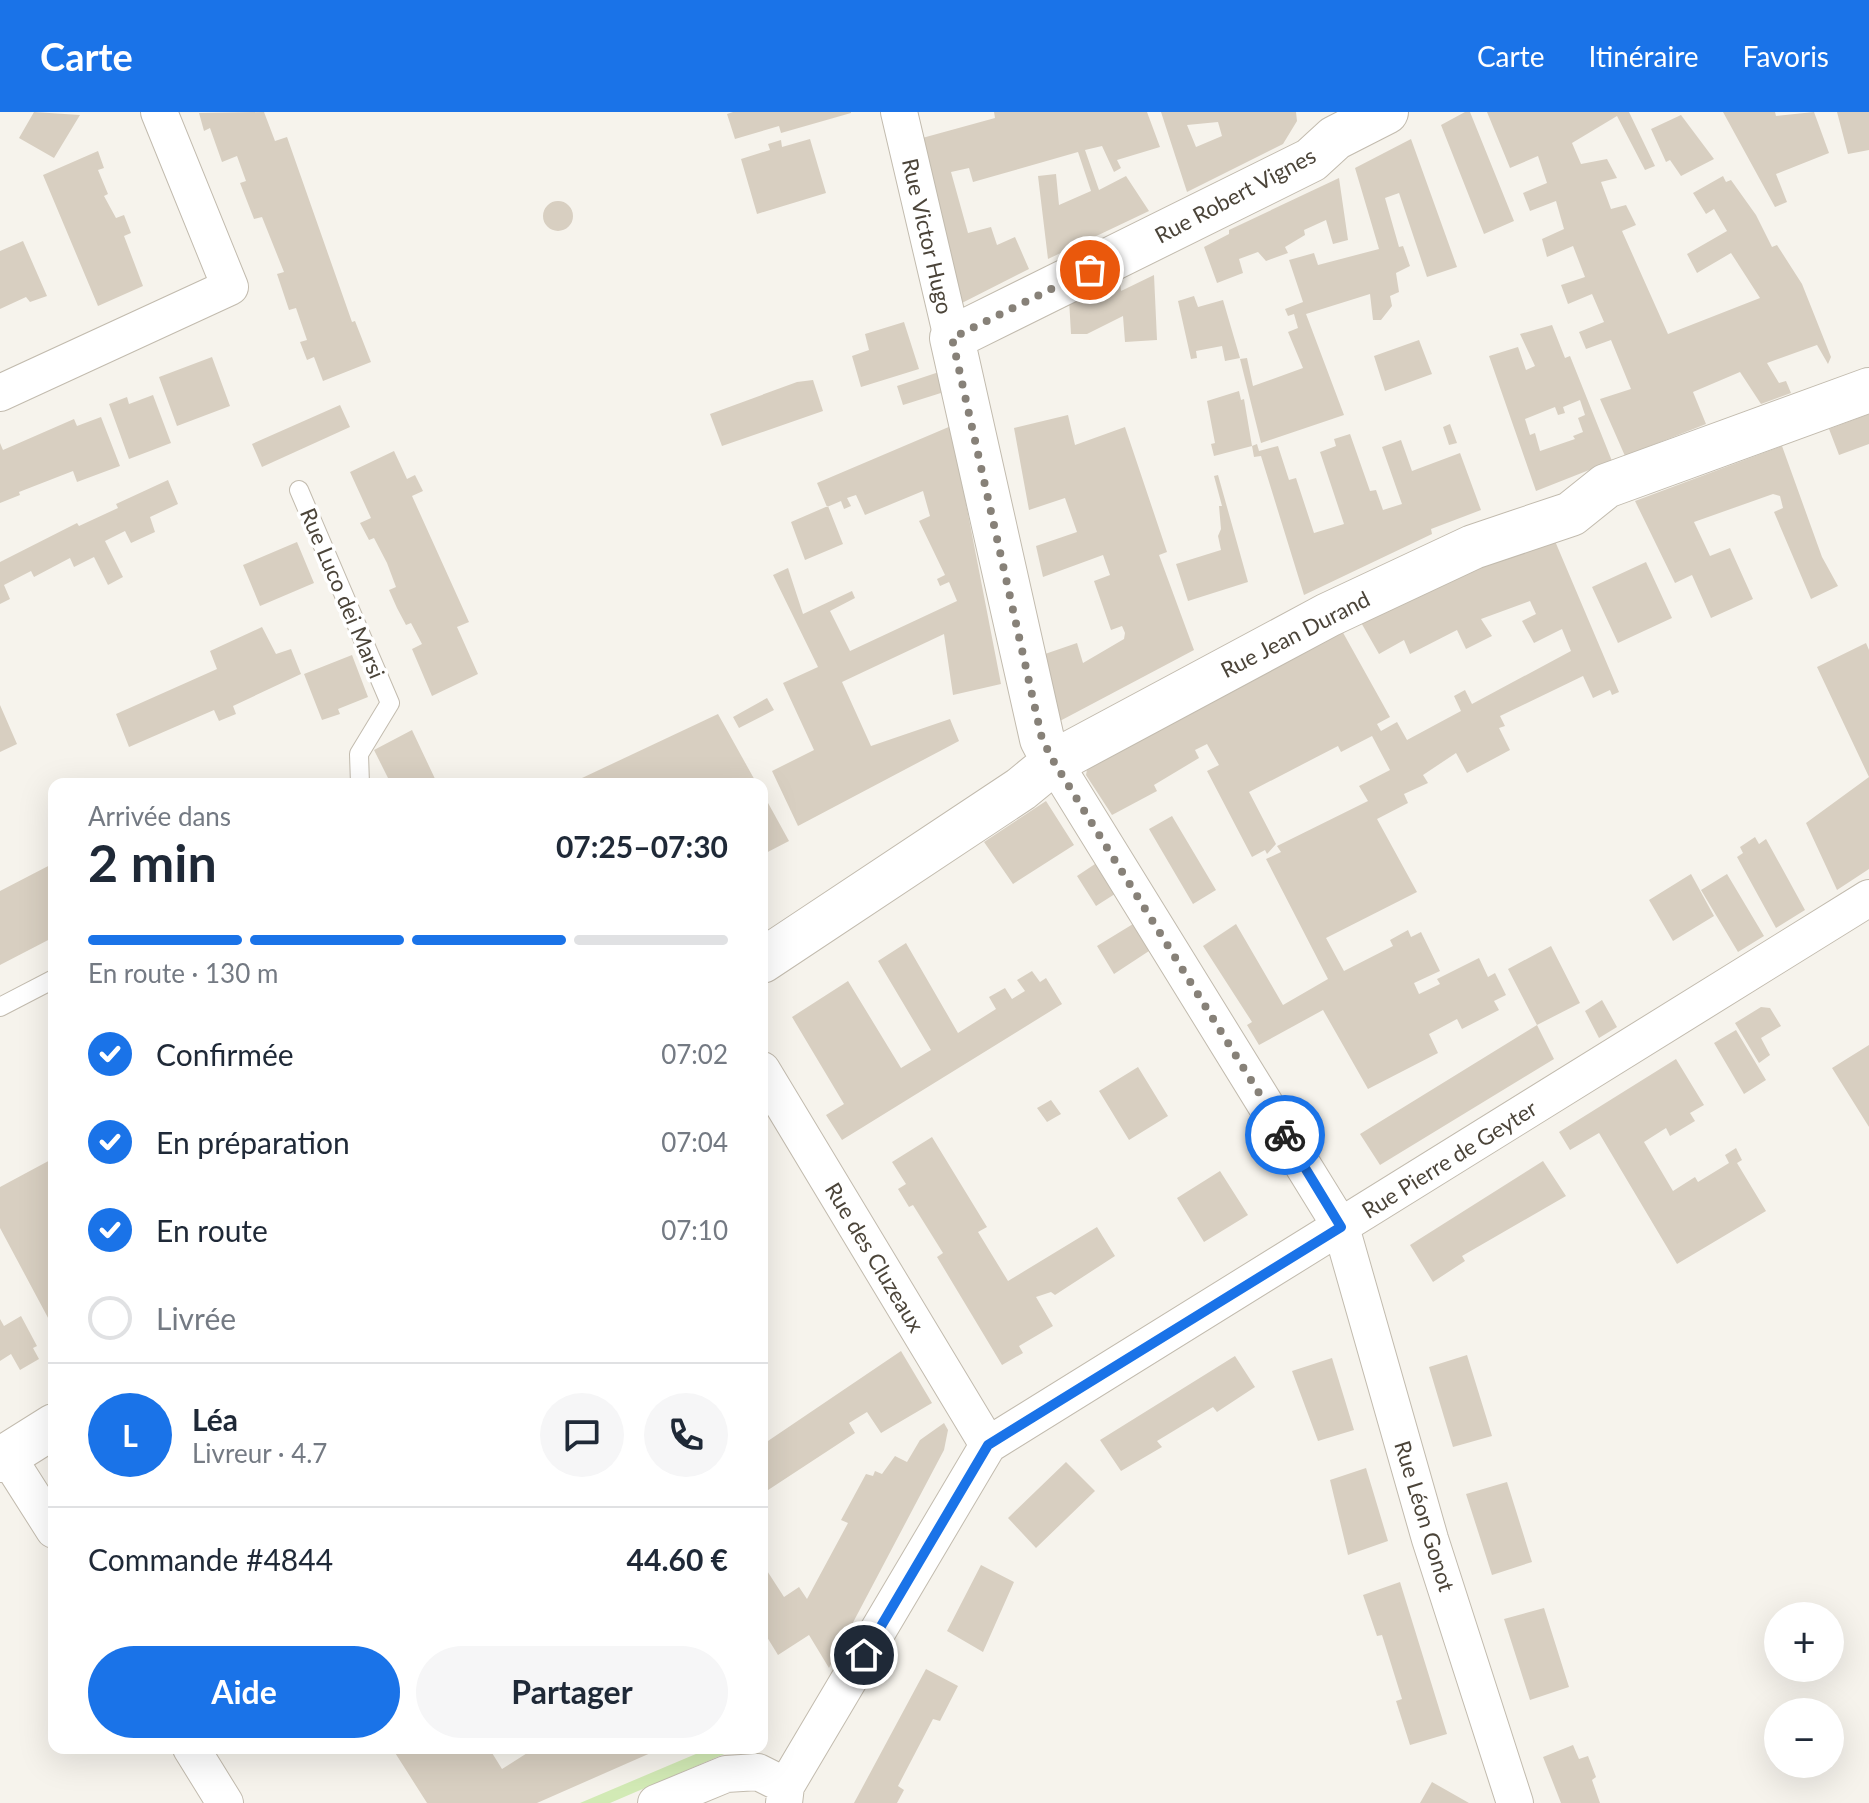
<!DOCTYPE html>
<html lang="fr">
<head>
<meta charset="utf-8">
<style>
  body { margin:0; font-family:Lato,sans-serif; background:#f6f6f7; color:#1f2937; height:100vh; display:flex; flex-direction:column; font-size:30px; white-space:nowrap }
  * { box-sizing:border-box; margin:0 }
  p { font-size:26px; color:#747a83 }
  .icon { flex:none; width:44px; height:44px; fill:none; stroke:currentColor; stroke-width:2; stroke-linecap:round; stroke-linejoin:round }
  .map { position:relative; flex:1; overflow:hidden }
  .drawer { position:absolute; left:48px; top:666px; width:720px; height:976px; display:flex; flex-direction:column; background:#fff; border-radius:16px; box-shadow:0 8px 32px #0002 }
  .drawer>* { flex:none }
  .tools { position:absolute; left:1764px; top:1490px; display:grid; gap:16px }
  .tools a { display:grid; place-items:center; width:80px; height:80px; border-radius:50%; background:#fff; box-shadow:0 8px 32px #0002; font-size:40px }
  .pin { position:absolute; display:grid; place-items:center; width:68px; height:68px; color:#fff; margin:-34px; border:4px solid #fff; border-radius:50%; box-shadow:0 2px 8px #0007 }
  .courier { position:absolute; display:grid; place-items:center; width:80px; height:80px; margin:-40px; border:6px solid #1a73e8; border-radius:50%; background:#fff; color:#222; box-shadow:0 2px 10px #0007 }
  .summary em { font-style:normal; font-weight:700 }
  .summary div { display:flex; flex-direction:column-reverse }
  .summary { display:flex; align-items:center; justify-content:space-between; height:136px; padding:0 40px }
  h1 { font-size:52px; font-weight:700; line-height:60px }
  .bar { display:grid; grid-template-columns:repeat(4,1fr); gap:12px 8px; align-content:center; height:96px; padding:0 40px }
  .bar i { height:10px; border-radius:6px; background:#e0e1e3 }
  .bar .on { background:#1a73e8 }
  .bar p { grid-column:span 4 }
  .line { display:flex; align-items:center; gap:20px; padding:0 40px; border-top:2px solid #e0e1e3 }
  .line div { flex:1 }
  .round { display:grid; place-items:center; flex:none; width:84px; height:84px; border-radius:42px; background:#f6f6f7 }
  ol { padding:0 40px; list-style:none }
  li { display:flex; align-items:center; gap:24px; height:88px }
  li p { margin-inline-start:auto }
  li .icon { padding:8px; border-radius:50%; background:#1a73e8; color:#fff; stroke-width:4 }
  li:last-child { color:#747a83 }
  li i { width:44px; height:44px; border:4px solid #e0e1e3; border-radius:50% }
  .cta { display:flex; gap:16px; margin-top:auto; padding:16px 40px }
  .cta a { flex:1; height:92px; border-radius:48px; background:#1a73e8; color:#fff; font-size:32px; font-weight:700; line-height:92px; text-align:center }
  .cta a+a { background:#f6f6f7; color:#1f2937 }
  header { display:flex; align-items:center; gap:48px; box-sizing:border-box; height:112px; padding:0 40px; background:#1a73e8; color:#fff }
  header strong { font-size:38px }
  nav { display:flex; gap:44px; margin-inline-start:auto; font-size:28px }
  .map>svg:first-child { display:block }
  .green { fill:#d2eab5 }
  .building { fill:#d8cfc1; fill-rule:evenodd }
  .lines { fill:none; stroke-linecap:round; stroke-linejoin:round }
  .service-casing { stroke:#c2bbae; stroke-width:20 }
  .minor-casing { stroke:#c2bbae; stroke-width:38 }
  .tertiary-casing { stroke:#c2bbae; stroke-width:46 }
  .service { stroke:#fff; stroke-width:18 }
  .minor { stroke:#fff; stroke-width:36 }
  .tertiary { stroke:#fff; stroke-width:44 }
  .done { stroke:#878178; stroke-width:8; stroke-dasharray:0 14.4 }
  .route { stroke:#1a73e8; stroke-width:10 }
  .labels { text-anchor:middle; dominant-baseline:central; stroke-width:7; stroke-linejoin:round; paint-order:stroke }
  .street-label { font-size:22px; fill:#4b4439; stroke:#fff }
</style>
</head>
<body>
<header>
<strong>Carte</strong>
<nav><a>Carte</a><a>Itinéraire</a><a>Favoris</a></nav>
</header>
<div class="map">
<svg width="1869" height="1691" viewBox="0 0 1869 1691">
  <rect width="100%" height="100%" fill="#f6f3ec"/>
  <path class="green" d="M 710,1636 L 759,1637 L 736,1637 L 610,1691 L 580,1691 Z"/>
  <path class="building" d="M 34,0 L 80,3 L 54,46 L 19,26 Z
    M 264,0 L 275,29 L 287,25 L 352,210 L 355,209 L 371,250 L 323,269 L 314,245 L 307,248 L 300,230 L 307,228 L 296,196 L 289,198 L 277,162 L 284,160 L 262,105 L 254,107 L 240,71 L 246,69 L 237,44 L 222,50 L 210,16 L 204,19 L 199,1 Z
    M 733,0 L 851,0 L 851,1 L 781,21 L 779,14 L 735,27 L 727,2 Z
    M 994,0 L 1147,0 L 1160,35 L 1117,48 L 1121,56 L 1114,60 L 1102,34 L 1085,38 L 1099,78 L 1126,64 L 1149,99 L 1048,147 L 1038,64 L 1056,62 L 1059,93 L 1091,79 L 1078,40 L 973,70 L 969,56 L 951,60 L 968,121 L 991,115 L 997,133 L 1015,125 L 1029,157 L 956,194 L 915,28 L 995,6 Z
    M 1161,0 L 1296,0 L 1297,9 L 1283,32 L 1187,80 ZM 1218,10 L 1222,24 L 1196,35 L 1187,13 Z
    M 1465,0 L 1470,0 L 1514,109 L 1484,122 L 1441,13 Z
    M 1487,0 L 1629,0 L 1655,54 L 1645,58 L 1617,4 L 1572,31 L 1581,52 L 1607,47 L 1617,66 L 1601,70 L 1611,97 L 1626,93 L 1636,113 L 1622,119 L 1668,222 L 1760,186 L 1731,141 L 1697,161 L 1687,142 L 1727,119 L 1714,97 L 1706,102 L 1693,81 L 1723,64 L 1726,70 L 1731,68 L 1756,103 L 1772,135 L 1777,133 L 1802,172 L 1831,245 L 1828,252 L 1817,233 L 1767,251 L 1779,271 L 1786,269 L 1791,281 L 1761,292 L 1740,260 L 1693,280 L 1706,312 L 1625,344 L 1600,287 L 1631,277 L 1611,228 L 1586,237 L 1579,220 L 1604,210 L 1592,182 L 1568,192 L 1561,173 L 1585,165 L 1573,134 L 1547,145 L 1542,127 L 1564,117 L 1556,89 L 1530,99 L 1523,81 L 1547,71 L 1538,44 L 1510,56 Z
    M 1723,0 L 1775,0 L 1776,4 L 1814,0 L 1829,41 L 1776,62 L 1787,90 L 1775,95 Z
    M 1837,0 L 1869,0 L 1869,38 L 1848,42 Z
    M 1681,3 L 1714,47 L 1681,64 L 1670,48 L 1666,50 L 1651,17 Z
    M 810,27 L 826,81 L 757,102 L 741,47 L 770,38 L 768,32 L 781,28 L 782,35 Z
    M 1411,27 L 1457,155 L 1427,165 L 1399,81 L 1385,86 L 1399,135 L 1403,134 L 1410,154 L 1396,161 L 1399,180 L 1390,184 L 1392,194 L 1381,208 L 1373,208 L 1370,182 L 1306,202 L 1344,303 L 1261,331 L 1240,247 L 1247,246 L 1253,274 L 1303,256 L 1288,220 L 1298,216 L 1294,202 L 1288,204 L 1285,197 L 1303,190 L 1289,148 L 1314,141 L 1318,153 L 1379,137 L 1355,56 Z
    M 98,39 L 104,56 L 98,58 L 108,82 L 104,84 L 116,106 L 124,103 L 131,121 L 124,124 L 143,174 L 98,194 L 43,63 Z
    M 1339,66 L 1348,128 L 1333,132 L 1326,108 L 1304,118 L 1305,123 L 1285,135 L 1288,141 L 1266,149 L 1258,140 L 1239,147 L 1243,161 L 1217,171 L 1204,135 L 1229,122 L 1229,118 Z
    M543 104a15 15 0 1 1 30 0a15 15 0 1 1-30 0Z
    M 23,129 L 47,184 L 30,190 L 26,185 L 0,197 L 0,139 Z
    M 1154,163 L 1157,228 L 1125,230 L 1123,204 L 1087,222 L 1071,222 L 1069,187 L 1120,167 L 1121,179 Z
    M 1194,184 L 1198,195 L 1223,188 L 1240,246 L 1225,249 L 1222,234 L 1196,239 L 1197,246 L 1191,247 L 1178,189 Z
    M 904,210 L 919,257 L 861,275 L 852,244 L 869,238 L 865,222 Z
    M 1552,213 L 1565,246 L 1570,244 L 1612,349 L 1536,379 L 1489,244 L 1518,235 L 1526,258 L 1535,254 L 1520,222 ZM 1580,288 L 1585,303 L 1578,306 L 1583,320 L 1573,324 L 1575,327 L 1540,339 L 1535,321 L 1530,323 L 1525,307 L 1555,295 L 1558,303 L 1565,301 L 1563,295 Z
    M 1419,228 L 1432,262 L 1385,279 L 1374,244 Z
    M 212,245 L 230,294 L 177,314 L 159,265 Z
    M 939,260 L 944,280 L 903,293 L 897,274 Z
    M 813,268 L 823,299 L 722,334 L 710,302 L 797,270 Z
    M 1239,279 L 1241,288 L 1244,287 L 1252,334 L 1257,332 L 1259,339 L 1278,334 L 1289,368 L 1296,366 L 1314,421 L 1344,412 L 1320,340 L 1336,334 L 1334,327 L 1350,322 L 1370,379 L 1376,378 L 1383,398 L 1402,392 L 1382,335 L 1401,328 L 1412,359 L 1460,341 L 1481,398 L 1431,417 L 1432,422 L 1304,483 L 1261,344 L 1254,345 L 1252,334 L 1214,344 L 1211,332 L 1215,331 L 1207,289 Z
    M 153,283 L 171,331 L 129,347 L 109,292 L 127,285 L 129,292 Z
    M 340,293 L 350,315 L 262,355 L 252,332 Z
    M 1869,302 L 1869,332 L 1839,343 L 1829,317 Z
    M 1068,303 L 1075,333 L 1125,315 L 1167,440 L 1159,443 L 1194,538 L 1058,610 L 1045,542 L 1077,531 L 1083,551 L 1124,527 L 1125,521 L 1122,514 L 1111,518 L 1094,469 L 1110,463 L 1103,443 L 1043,465 L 1036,434 L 1077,420 L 1065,386 L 1029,398 L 1014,316 Z
    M 101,305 L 120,354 L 77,370 L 73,359 L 19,380 L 20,383 L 0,391 L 0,331 L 3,338 L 74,307 L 77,314 Z
    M 1450,312 L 1457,331 L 1449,333 L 1443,315 Z
    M 951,314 L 1001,572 L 953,583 L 944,522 L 842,570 L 871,634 L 950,607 L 959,629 L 798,714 L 772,659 L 814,638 L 783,571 L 818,555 L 773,463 L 788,456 L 803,502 L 852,479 L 855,486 L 830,499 L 850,539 L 957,489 L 949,470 L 940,474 L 937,467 L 945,463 L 919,409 L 930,404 L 923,379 L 865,403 L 856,383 L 847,386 L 851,394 L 844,397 L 841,389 L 827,395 L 817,371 Z
    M 1782,334 L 1822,445 L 1838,474 L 1811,487 L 1774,400 L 1783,396 L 1780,384 L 1773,382 L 1694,410 L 1710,444 L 1730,436 L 1753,487 L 1711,506 L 1692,463 L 1675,471 L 1635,389 Z
    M 394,339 L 407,367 L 415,363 L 423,379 L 412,384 L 469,510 L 457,515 L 478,562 L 432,584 L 412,537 L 422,532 L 411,511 L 406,513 L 397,496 L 389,478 L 396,475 L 387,451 L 374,426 L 369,428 L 360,411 L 371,406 L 350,360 Z
    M 1218,363 L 1248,470 L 1188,489 L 1176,452 L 1221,438 L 1218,424 L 1221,417 L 1219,394 L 1222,394 L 1214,364 Z
    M 168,368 L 178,392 L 150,405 L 155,420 L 131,431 L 125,419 L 105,429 L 123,465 L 108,473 L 94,445 L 74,455 L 70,446 L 34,465 L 31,459 L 4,473 L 10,487 L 0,492 L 0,450 L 77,411 L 79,414 L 118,396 L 116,392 Z
    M 828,394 L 843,432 L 805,448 L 791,410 Z
    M 1552,422 L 1619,580 L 1612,583 L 1610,578 L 1593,586 L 1583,564 L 1500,604 L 1505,614 L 1499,616 L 1510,638 L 1467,661 L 1456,641 L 1423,663 L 1428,671 L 1404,682 L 1408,691 L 1377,707 L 1417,780 L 1326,826 L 1344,859 L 1393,834 L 1390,828 L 1408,818 L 1411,825 L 1421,820 L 1440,859 L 1414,871 L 1419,882 L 1440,872 L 1437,867 L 1479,846 L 1488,865 L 1495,861 L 1506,883 L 1494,889 L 1499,898 L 1462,917 L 1457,907 L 1429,922 L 1438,941 L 1368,977 L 1323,898 L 1259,933 L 1247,913 L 1252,910 L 1203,834 L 1236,812 L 1283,893 L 1328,867 L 1266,747 L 1281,740 L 1277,734 L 1368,689 L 1359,674 L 1390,658 L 1372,624 L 1341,640 L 1338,634 L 1249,680 L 1276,732 L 1267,742 L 1265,738 L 1252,745 L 1207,659 L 1219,653 L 1207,632 L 1195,638 L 1199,646 L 1154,673 L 1157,679 L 1112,703 L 1086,663 L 1088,652 L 1341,517 L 1390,605 L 1377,612 L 1381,619 L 1397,610 L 1407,628 L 1461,599 L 1454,584 L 1465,578 L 1472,592 L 1571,539 L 1562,517 L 1534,531 L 1522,509 L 1536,502 L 1530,489 L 1481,507 L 1492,524 L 1466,537 L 1457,518 L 1410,542 L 1404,528 L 1379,542 L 1359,507 Z
    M 297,430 L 314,471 L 260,494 L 243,453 Z
    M 1646,450 L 1672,506 L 1618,531 L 1592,475 Z
    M 262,515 L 276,542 L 291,537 L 301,562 L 233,594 L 236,602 L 219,609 L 214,598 L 129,635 L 116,602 L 217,557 L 210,539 Z
    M 1866,531 L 1869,538 L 1869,757 L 1837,778 L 1806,711 L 1869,665 L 1817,555 Z
    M 352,543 L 368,585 L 338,597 L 340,602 L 322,608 L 304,562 Z
    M 767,586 L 774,598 L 739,616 L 733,605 Z
    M 0,593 L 17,632 L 0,640 Z
    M 718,602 L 757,672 L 708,672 L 705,667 L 694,672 L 585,672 L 582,666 Z
    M 412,618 L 437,671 L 435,672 L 391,672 L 374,638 Z
    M 762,680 L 789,729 L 762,743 Z
    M 1046,689 L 1074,733 L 1013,772 L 984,730 Z
    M 1172,704 L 1216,778 L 1193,792 L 1149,717 Z
    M 1755,725 L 1759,732 L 1766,727 L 1805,798 L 1776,816 L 1737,745 L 1743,741 L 1740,735 Z
    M 1098,750 L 1118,780 L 1096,794 L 1077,764 Z
    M 54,751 L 54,825 L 0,853 L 0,779 Z
    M 1691,762 L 1714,804 L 1673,829 L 1649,788 Z
    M 1727,762 L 1764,824 L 1738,840 L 1701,778 Z
    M 1133,812 L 1149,839 L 1114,862 L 1097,834 Z
    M 906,831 L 958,921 L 996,897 L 989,885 L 1005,876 L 1012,887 L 1025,879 L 1017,868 L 1032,859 L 1040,870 L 1046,866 L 1062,892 L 842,1028 L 826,1003 L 844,992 L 792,905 L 848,869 L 901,956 L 931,938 L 878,849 Z
    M 1551,834 L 1580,891 L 1537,913 L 1508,857 Z
    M 1602,888 L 1617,915 L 1599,926 L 1585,899 Z
    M 1761,895 L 1770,896 L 1781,914 L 1761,926 L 1770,943 L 1759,951 L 1735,911 Z
    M 1537,913 L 1554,947 L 1380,1053 L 1360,1022 Z
    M 1736,918 L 1766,968 L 1744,982 L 1714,931 Z
    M 1869,933 L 1869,1015 L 1832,956 Z
    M 1676,947 L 1704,993 L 1690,1001 L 1695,1009 L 1670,1024 L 1666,1016 L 1644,1030 L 1673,1079 L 1695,1065 L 1698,1070 L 1729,1051 L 1725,1043 L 1736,1036 L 1742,1048 L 1737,1051 L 1766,1099 L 1677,1152 L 1599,1021 L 1570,1038 L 1559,1020 Z
    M 1138,955 L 1168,1004 L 1129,1028 L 1099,979 Z
    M 1051,988 L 1061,1002 L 1047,1010 L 1037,996 Z
    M 932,1025 L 987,1115 L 978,1120 L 1008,1169 L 1097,1115 L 1115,1144 L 1055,1183 L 1051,1180 L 1036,1185 L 1053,1214 L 1019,1234 L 1023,1241 L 1002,1253 L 937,1145 L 943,1141 L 913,1093 L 909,1095 L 898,1077 L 906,1072 L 892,1050 Z
    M 54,1046 L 54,1217 L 0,1116 L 0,1075 Z
    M 1543,1049 L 1566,1084 L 1462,1144 L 1465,1149 L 1433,1170 L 1410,1133 Z
    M 1220,1059 L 1248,1103 L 1204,1130 L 1177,1086 Z
    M 21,1204 L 37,1234 L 33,1236 L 39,1247 L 20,1258 L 11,1242 L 0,1249 L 0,1207 L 4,1214 Z
    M 901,1239 L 932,1291 L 881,1321 L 867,1300 L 849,1311 L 855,1321 L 762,1382 L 762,1333 Z
    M 1467,1243 L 1492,1324 L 1453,1335 L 1429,1255 Z
    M 1235,1244 L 1255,1275 L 1217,1300 L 1213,1295 L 1157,1329 L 1162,1335 L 1121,1359 L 1100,1328 Z
    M 1332,1246 L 1354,1318 L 1318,1329 L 1292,1259 Z
    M 944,1311 L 948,1318 L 944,1338 L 829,1556 L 809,1523 L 778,1543 L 762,1517 L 762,1451 L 784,1485 L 799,1475 L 807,1487 L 848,1411 L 841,1408 L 866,1362 L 873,1364 L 875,1359 L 882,1362 L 895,1344 L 907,1350 L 920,1328 Z
    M 1066,1350 L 1095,1379 L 1036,1436 L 1008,1406 Z
    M 1366,1356 L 1388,1429 L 1348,1443 L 1330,1368 Z
    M 1507,1370 L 1532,1450 L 1492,1463 L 1466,1382 Z
    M 981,1453 L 1014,1470 L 983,1540 L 947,1519 Z
    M 1400,1470 L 1447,1622 L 1410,1633 L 1396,1589 L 1402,1587 L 1382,1523 L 1377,1524 L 1363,1483 Z
    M 1544,1496 L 1569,1575 L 1530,1588 L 1504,1507 Z
    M 926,1557 L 958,1574 L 940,1609 L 933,1607 L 898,1674 L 904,1678 L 897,1691 L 854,1691 Z
    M 1573,1633 L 1579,1647 L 1588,1644 L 1596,1665 L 1592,1668 L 1600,1691 L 1561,1691 L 1543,1645 Z
    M 392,1636 L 489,1636 L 502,1657 L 535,1636 L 662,1636 L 537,1691 L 427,1691 Z
    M 1432,1670 L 1469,1691 L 1420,1691 Z"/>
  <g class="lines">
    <defs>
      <path id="service" d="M 299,378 L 390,591 L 359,642 L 360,672
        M 0,895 L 54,867"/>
      <path id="minor" d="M 899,0 L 952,226
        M 0,281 L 230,175 L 159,0
        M 1054,650 L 1341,1115 L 1430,1427 L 1515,1691
        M 762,958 L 988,1333
        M 7,1344 L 54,1418
        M 191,1636 L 225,1691
        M 656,1691 L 726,1662 L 758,1660 L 786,1674
        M 784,1691 L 786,1674 L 988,1333 L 1869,786"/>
      <path id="tertiary" d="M 1054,650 L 1042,627 L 952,226 L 1311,48 L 1335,26 L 1386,0
        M 762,849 L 1021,677 L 1054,650 L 1328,503 L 1473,435 L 1571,402 L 1606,374 L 1869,278
        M 0,1348 L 54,1314"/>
    </defs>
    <use href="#service" class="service-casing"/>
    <use href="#minor" class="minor-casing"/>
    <use href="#tertiary" class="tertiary-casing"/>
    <use href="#service" class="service"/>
    <use href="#minor" class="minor"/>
    <use href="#tertiary" class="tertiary"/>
  </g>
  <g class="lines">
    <path class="done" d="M 1090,158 L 952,226 L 1035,596 L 1042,627 L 1054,650 L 1285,1023"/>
    <path class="route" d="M 864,1543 L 988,1333 L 1341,1115 L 1285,1023"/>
  </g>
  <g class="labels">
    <g class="street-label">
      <text transform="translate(1235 83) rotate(-28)">Rue Robert Vignes</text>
      <text transform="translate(928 124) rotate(77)">Rue Victor Hugo</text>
      <text transform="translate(343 481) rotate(67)">Rue Luco dei Marsi</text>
      <text transform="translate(1295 522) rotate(-27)">Rue Jean Durand</text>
      <text transform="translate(1449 1047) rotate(-32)">Rue Pierre de Geyter</text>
      <text transform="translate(875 1145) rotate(59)">Rue des Cluzeaux</text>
      <text transform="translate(1425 1404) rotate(73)">Rue Léon Gonot</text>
    </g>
  </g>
</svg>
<div class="tools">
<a>+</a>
<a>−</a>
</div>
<div class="pin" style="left:1090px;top:158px;background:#ea580c"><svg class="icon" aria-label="bag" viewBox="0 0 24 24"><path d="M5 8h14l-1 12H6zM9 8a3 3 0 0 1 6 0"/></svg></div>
<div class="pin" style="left:864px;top:1543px;background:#1f2937"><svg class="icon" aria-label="home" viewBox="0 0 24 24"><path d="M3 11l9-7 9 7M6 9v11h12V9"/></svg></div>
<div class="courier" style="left:1285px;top:1023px"><svg class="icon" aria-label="bike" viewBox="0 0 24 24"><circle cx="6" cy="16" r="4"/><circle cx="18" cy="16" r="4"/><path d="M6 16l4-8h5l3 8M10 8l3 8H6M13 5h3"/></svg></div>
<section class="drawer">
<div class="summary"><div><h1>2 min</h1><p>Arrivée dans</p></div><em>07:25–07:30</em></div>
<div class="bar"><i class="on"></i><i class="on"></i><i class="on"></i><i></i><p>En route · 130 m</p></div>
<ol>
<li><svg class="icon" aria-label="check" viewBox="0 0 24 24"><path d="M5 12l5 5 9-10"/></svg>Confirmée<p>07:02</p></li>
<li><svg class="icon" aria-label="check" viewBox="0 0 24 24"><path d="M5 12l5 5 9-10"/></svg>En préparation<p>07:04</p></li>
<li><svg class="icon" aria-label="check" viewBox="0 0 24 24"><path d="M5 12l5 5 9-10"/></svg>En route<p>07:10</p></li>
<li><i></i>Livrée</li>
</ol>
<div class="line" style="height:144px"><b class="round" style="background:#1a73e8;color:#fff">L</b><div><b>Léa</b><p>Livreur · 4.7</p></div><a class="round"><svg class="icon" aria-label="chat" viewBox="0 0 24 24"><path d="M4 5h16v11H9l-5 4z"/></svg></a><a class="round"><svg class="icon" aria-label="phone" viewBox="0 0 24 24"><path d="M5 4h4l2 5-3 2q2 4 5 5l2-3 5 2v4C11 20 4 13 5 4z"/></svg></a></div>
<div class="line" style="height:104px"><div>Commande #4844</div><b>44.60 €</b></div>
<div class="cta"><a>Aide</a><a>Partager</a></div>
</section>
</div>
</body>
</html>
